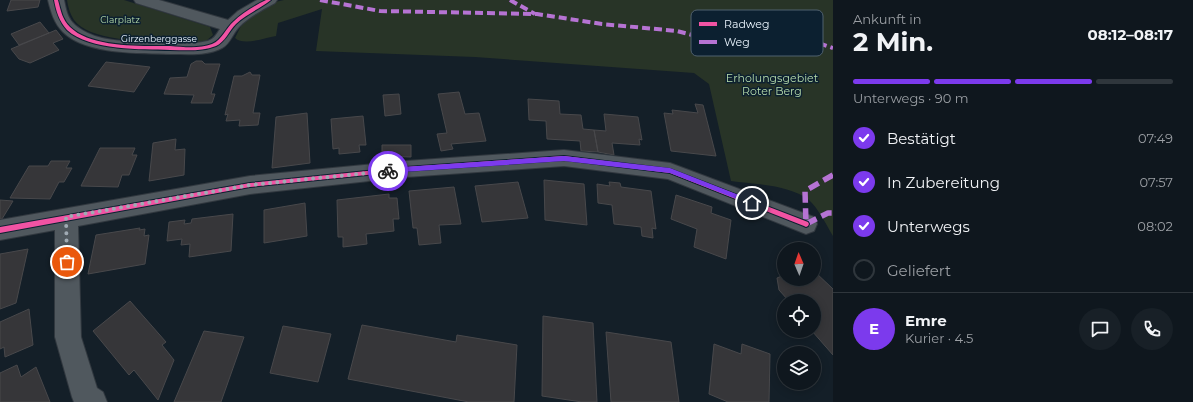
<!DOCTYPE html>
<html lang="de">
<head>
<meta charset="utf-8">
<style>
  body { margin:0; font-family:Montserrat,sans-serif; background:#182027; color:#f1f3f6; height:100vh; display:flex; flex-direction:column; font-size:15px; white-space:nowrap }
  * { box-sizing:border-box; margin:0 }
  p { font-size:13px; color:#9b9fa4 }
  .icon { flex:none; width:22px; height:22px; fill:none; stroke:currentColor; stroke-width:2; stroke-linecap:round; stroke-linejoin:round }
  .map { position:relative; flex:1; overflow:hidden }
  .details { display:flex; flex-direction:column; background:#0f171e; width:360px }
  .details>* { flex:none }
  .needle { width:26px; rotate:358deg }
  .fabs { position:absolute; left:777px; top:242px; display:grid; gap:8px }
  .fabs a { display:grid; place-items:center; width:44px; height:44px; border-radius:50%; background:#0f171e; box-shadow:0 2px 10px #0003,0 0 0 1px #2f363c; font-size:20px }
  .pin { position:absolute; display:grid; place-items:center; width:34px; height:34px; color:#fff; margin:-17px; border:2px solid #fff; border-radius:50%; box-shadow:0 1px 4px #0007 }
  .courier { position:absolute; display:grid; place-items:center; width:40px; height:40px; margin:-20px; border:3px solid #7c3aed; border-radius:50%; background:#fff; color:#222; box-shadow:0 1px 5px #0007 }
  .summary em { font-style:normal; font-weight:700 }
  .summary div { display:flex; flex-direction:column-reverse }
  .summary { display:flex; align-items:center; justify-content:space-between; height:68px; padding:0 20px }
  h1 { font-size:26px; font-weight:700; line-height:30px }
  .bar { display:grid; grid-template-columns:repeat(4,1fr); gap:6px 4px; align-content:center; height:48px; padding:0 20px }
  .bar i { height:5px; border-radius:3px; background:#2f363c }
  .bar .current { background:#7c3aed }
  .bar p { grid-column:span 4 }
  .line { display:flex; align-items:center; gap:10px; padding:0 20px; border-top:1px solid #2f363c }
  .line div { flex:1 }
  .round { display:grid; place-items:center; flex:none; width:42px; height:42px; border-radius:21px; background:#182027 }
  ol { padding:0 20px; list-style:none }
  li { display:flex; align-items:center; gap:12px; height:44px }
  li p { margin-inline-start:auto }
  li .icon { padding:4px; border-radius:50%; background:#7c3aed; color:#fff; stroke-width:4 }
  li:last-child { color:#9b9fa4 }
  li i { width:22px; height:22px; border:2px solid #2f363c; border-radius:50% }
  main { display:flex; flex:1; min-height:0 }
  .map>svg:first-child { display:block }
  .green { fill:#283427 }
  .building { fill:#363639; stroke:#48484b }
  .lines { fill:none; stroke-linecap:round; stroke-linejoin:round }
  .minor-casing { stroke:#31383f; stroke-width:2 }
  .minor { fill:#50585e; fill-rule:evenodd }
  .quiet-far1 { stroke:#b673d3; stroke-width:4; stroke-dasharray:8 4; stroke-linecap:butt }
  .quiet { stroke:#b673d3; stroke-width:5.5; stroke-dasharray:11 5.5; stroke-linecap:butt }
  .cycleway-casing { stroke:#0c2030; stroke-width:2 }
  .cycleway { fill:#f153a3; fill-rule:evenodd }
  .route { fill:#7c3aed }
  .done { stroke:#a0aab3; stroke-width:4; stroke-dasharray:0 7.2 }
  .labels { text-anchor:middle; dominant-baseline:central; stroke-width:3; stroke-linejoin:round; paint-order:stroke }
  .far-park-label { font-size:9px; fill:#b8dcaa; stroke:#0c2030 }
  .far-street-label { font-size:9px; fill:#ebf5fe; stroke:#0c2030 }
  .park-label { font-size:11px; fill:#b8dcaa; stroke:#0c2030 }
  .key { fill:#0c2030; stroke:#4f606e; stroke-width:1 }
  .key-label { font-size:11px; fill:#ebf5fe }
</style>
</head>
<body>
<main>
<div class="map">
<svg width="833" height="402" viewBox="0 0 833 402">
  <rect width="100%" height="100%" fill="#141f28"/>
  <path class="green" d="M 67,0 L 124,0 L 210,27 L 213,35 L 206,41 L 196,42 C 168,42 92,45 74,20 C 70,14 68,7 67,0 Z
    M 284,0 L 833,0 L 833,236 C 827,226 818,208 809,200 C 790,185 754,184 731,181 L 709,84 L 694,73 L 475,57 L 316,51 L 322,9 L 278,23 L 276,36 C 264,38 244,46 235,38 L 242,24 L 271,3 Z"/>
  <path class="building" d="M 11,0 L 40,0 L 38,7 L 7,11 Z
    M 40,22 L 49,33 L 19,45 L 11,34 Z
    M 56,30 L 63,39 L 53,43 L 59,50 L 30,63 L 19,59 L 11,49 Z
    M 196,61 L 202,61 L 205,64 L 220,64 L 211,94 L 215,94 L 212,103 L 191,103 L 194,95 L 164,94 L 170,78 L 187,77 L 191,64 Z
    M 106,62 L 150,67 L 134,92 L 88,86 Z
    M 250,72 L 252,75 L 260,75 L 253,113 L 260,113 L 258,125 L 239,126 L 240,120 L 226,121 L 228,114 L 225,115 L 234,76 L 242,76 Z
    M 459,92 L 465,114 L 479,113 L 486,141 L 451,144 L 453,149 L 441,151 L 437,134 L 447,133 L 438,94 Z
    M 399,94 L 401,114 L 385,116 L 383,95 Z
    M 528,99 L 559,101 L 560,114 L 581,115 L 583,129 L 594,130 L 598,152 L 581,151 L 580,141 L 547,139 L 546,121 L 529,120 Z
    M 695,104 L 703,105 L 716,156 L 671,151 L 664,113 L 673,114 L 672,110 L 698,113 Z
    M 307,113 L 310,163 L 272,168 L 276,117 Z
    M 604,114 L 638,117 L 642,140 L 639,139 L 640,145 L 612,143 L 614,155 L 598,152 L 594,130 L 606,131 Z
    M 363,116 L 366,145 L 359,145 L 360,152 L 339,154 L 339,148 L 333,149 L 331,119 Z
    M 176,139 L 175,150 L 185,149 L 184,175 L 149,181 L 153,143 Z
    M 382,145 L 411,145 L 411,157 L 382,156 Z
    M 100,148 L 135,148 L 132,155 L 137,155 L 129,175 L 122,175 L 118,187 L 81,186 Z
    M 51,161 L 70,161 L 66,168 L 72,168 L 64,182 L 59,182 L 50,199 L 10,198 L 29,166 L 48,166 Z
    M 544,180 L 584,184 L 587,225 L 545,220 Z
    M 518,182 L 528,218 L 482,222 L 475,186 Z
    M 609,182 L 620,183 L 621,187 L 651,191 L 656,229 L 652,228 L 653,238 L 642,236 L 641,227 L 614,224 L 612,205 L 598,203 L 597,184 L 610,186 Z
    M 454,187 L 461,224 L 439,225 L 441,243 L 419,245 L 417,228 L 413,228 L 409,191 Z
    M 389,194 L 389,198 L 397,198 L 399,219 L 393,219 L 394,231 L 366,234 L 367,244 L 343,247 L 343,237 L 338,237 L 337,200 Z
    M 676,195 L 712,207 L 711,213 L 731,220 L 726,259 L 694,247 L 697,229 L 671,219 Z
    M 0,200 L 13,201 L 2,219 L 0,219 Z
    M 305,203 L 307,236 L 264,243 L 264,210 Z
    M 233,214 L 231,251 L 189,257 L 190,244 L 181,245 L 182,239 L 167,241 L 169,222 L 185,220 L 184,224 L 191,223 L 192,219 Z
    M 140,228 L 139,230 L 145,229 L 144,236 L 149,235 L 145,264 L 88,274 L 96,235 Z
    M 28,249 L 16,303 L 0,309 L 0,254 Z
    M 814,271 L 833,289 L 833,355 L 812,331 L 814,331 L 814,301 L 786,301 L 788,300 L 779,290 L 777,278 L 784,275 L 784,279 L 814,279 Z
    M 130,301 L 166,342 L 162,345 L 174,360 L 158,400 L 134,370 L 129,375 L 93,331 Z
    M 29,309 L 33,345 L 5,357 L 4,347 L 0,349 L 0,322 Z
    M 543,316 L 593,323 L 597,402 L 582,402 L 542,396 Z
    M 362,325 L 456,342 L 457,335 L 517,345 L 514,402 L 469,402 L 348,379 Z
    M 283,326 L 331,334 L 318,382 L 270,373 Z
    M 204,331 L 244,337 L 221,402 L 174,402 Z
    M 606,332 L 671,342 L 679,402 L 611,402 Z
    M 714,344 L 741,354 L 742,344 L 770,354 L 769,402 L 728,402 L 709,394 Z
    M 17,365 L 21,377 L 36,367 L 50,402 L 0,402 L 0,373 Z"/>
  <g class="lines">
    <defs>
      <path id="minor" d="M 48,0 L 64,0 C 66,9 67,18 75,25 C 82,31 93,36 102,38 C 119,42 196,47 210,40 C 215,38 217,33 220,29 L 136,3 L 134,0 L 159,0 L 228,20 L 238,11 L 257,0 L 277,0 L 275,3 C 262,10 249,17 239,27 C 233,33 230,44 222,48 C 207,56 188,54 171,54 C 141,53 86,55 63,32 C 54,23 51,12 48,0 Z
        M 564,150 L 670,163 L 814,217 L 817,224 L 814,231 L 806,234 L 668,179 L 564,166 L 406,177 L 250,194 L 78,226 L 81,337 L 97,388 L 103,392 L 107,402 L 74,402 L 72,397 L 55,337 L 55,230 L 0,240 L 0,220 L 250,176 L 406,161 Z"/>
    </defs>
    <use href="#minor" class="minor-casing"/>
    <use href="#minor" class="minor"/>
    <path class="quiet-far1" d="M 320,0 L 380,11 L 537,14 L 602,24 L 677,31 L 696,36 L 717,36 L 760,45 L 785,39 L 810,40 L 833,48
      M 510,0 L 535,14"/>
    <path class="quiet" d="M 833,175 L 805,191 L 806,224 L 828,213 L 833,213"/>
    <defs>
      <path id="cycleway" d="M 54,0 L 58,0 C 61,11 62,19 70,27 C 91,48 143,46 170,46 C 184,47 199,49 212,44 C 222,40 226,28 233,22 C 242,13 254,6 266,0 L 271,0 C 260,9 246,14 236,24 C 229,31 225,42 216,46 C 201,52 185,50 170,50 C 142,49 90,51 67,30 C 59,21 56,11 54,0 Z
        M 564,156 L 670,169 L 808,222 L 809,224 L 808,226 L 806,227 L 804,226 L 670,173 L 564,160 L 406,171 L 250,187 L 0,233 L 0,227 L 250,183 L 406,167 Z"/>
    </defs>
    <use href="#cycleway" class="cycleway-casing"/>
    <use href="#cycleway" class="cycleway"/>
  </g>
  <path class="route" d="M 564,156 L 670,168 L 754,201 L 755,203 L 752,205 L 670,173 L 564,161 L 388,173 L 385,171 L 388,168 Z"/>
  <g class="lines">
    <path class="done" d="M 67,262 L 66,217 L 250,185 L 388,171"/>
  </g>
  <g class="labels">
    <g class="far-park-label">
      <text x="120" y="19">Clarplatz</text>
    </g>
    <g class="far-street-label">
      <text x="159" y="38">Girzenberggasse</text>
    </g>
    <g class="park-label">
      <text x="772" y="78">Erholungsgebiet<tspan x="772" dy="13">Roter Berg</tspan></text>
    </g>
  </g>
  <rect x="691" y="10" width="132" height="46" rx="6" class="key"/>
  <rect x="699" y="22" width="18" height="4" fill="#f153a3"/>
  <rect x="699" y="40" width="18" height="4" fill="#b673d3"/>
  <g class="key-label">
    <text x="724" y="28">Radweg</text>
    <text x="724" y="46">Weg</text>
  </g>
</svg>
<div class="fabs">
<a><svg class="needle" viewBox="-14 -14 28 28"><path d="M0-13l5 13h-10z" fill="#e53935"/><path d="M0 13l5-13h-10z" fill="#9b9fa4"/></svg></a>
<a><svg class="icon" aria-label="locate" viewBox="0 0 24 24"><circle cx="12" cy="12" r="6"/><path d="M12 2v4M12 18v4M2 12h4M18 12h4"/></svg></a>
<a><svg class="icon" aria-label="layers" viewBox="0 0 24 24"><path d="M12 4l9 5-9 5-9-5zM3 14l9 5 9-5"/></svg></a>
</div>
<div class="pin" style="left:67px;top:262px;background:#ea580c"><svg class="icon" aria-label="bag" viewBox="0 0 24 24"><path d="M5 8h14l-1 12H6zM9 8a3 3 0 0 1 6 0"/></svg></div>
<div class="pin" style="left:752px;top:203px;background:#1f2937"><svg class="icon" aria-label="home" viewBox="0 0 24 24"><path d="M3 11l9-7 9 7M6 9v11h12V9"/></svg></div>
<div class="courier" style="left:388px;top:171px"><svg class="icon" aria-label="bike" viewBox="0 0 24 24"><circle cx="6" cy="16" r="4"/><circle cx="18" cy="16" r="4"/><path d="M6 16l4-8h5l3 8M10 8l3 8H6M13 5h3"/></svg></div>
</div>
<section class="details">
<div class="summary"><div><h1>2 Min.</h1><p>Ankunft in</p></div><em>08:12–08:17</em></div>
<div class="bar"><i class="current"></i><i class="current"></i><i class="current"></i><i></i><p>Unterwegs · 90 m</p></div>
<ol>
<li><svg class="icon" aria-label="check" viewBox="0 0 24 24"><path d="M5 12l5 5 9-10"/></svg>Bestätigt<p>07:49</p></li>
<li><svg class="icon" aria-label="check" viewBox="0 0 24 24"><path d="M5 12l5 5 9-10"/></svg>In Zubereitung<p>07:57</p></li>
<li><svg class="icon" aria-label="check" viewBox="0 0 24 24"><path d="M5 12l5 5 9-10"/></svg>Unterwegs<p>08:02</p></li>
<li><i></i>Geliefert</li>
</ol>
<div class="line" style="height:72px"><b class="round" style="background:#7c3aed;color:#fff">E</b><div><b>Emre</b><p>Kurier · 4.5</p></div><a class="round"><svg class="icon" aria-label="chat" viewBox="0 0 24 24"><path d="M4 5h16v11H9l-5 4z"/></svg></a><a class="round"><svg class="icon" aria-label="phone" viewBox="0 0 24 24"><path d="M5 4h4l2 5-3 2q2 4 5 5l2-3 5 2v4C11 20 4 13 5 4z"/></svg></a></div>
</section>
</main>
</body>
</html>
